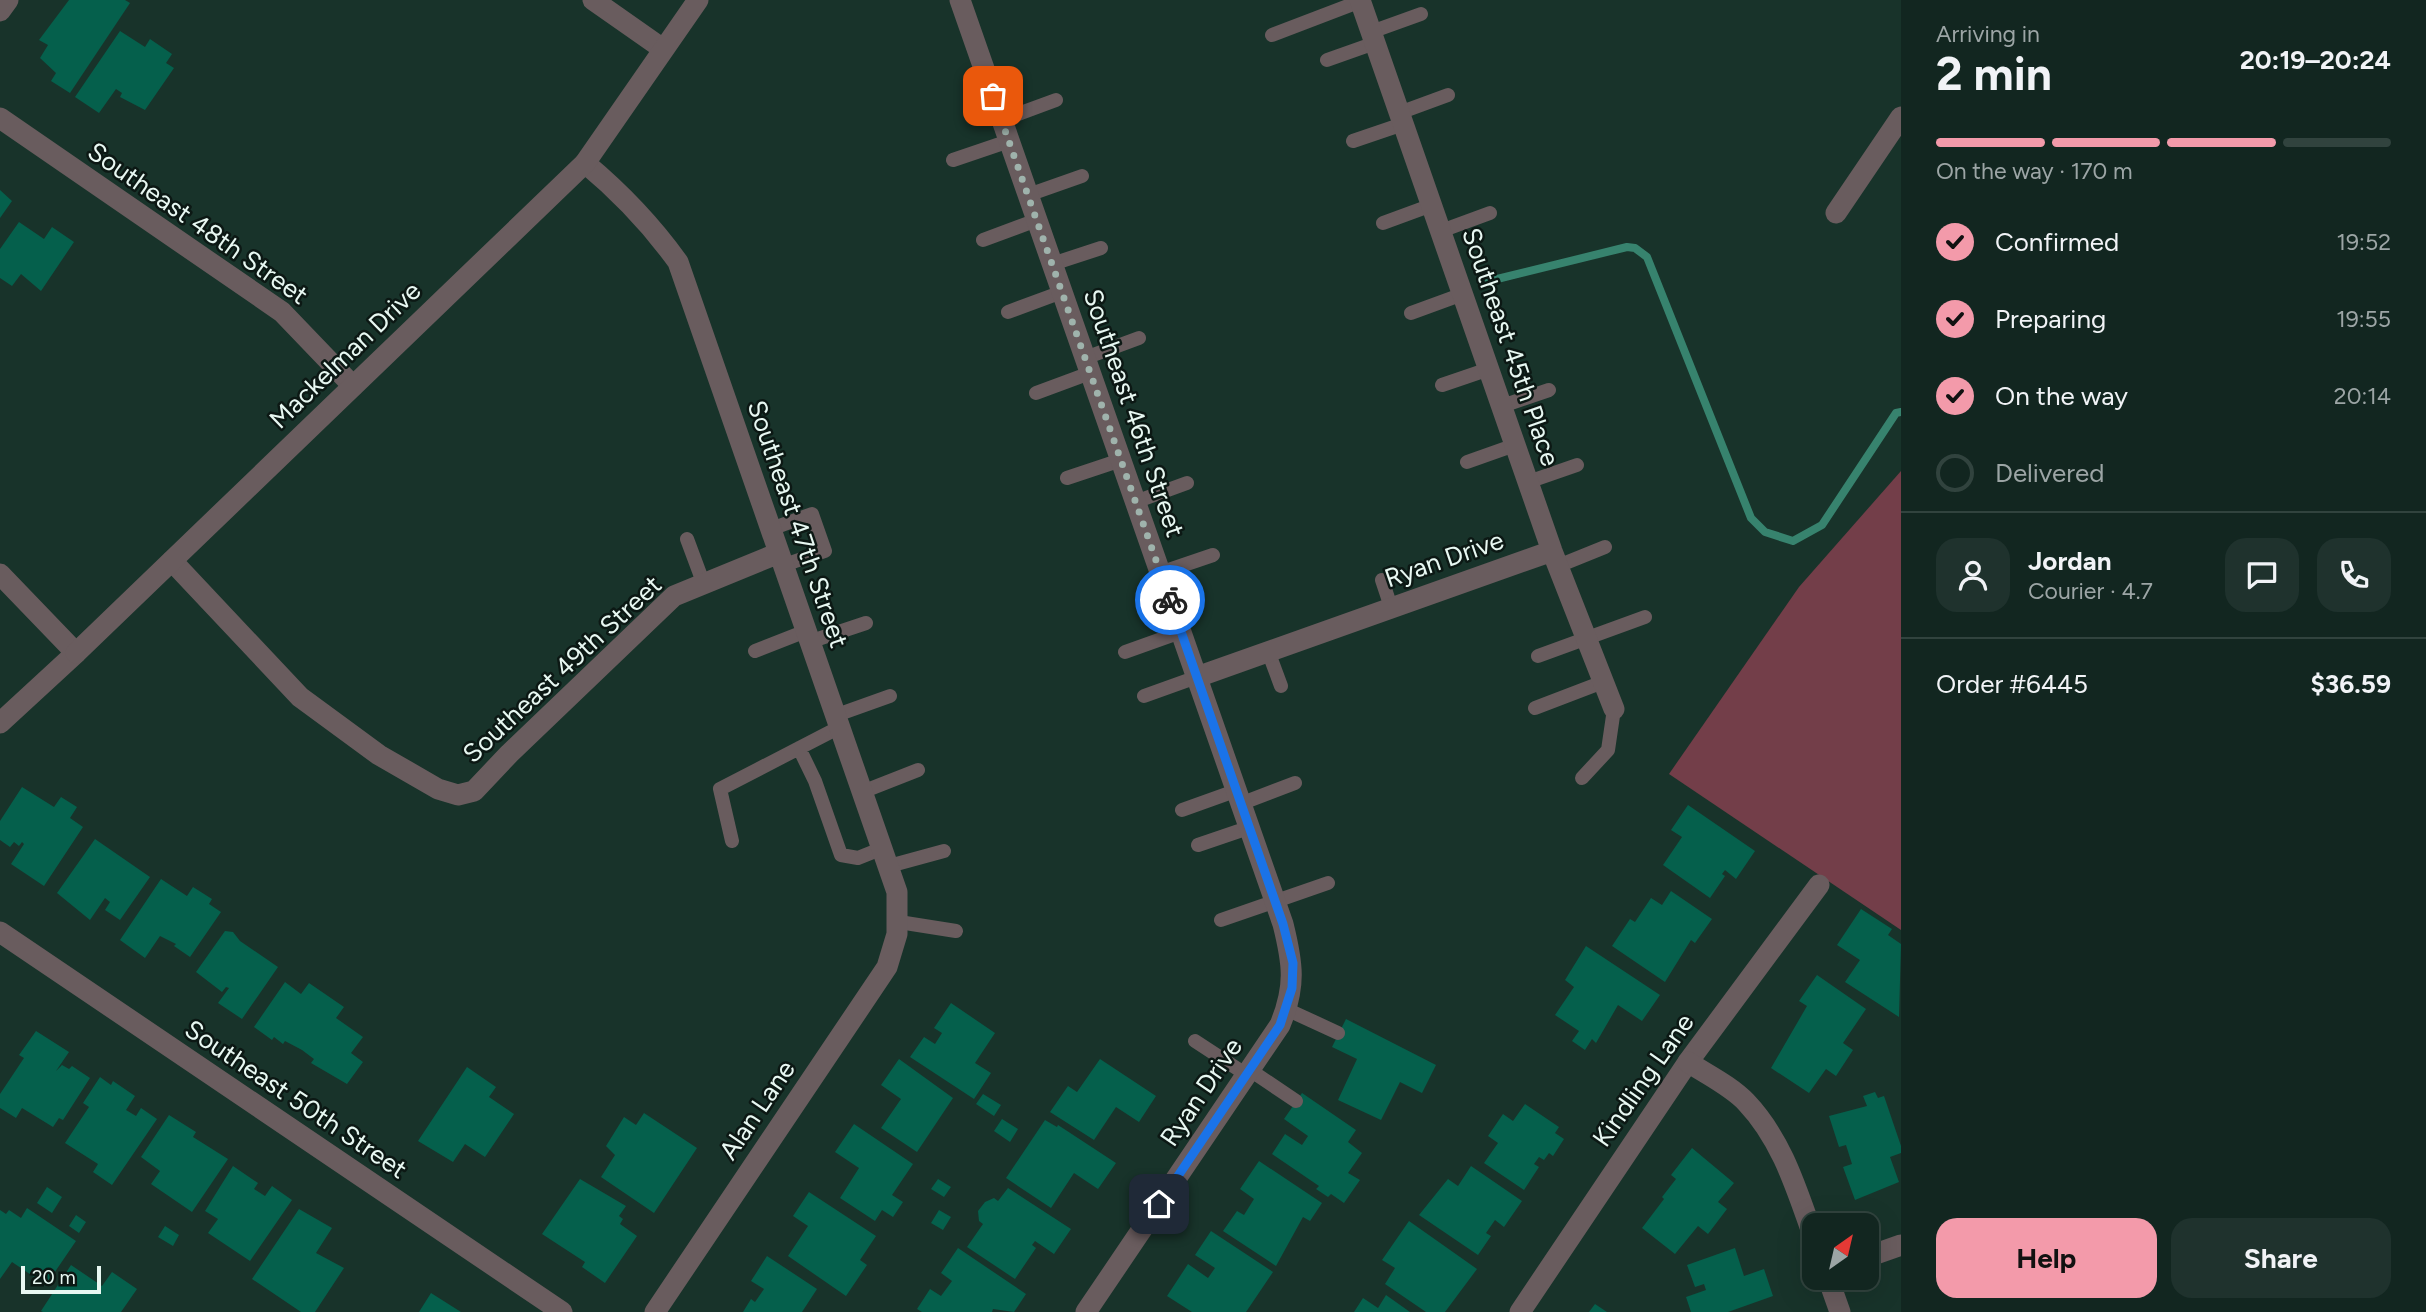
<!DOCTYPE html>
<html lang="en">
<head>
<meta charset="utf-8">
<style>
  body { margin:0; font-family:Figtree,sans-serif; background:#1f322d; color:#f1f3f6; height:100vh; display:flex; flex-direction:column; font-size:26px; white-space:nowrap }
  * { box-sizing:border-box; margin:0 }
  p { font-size:23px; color:#9ca5a5 }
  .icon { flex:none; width:38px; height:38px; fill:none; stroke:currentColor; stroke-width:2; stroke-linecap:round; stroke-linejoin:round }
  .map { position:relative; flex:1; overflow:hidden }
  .side { display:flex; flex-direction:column; background:#122620; width:525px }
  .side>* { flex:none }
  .needle { width:46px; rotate:34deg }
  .tools { position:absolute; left:1802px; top:1213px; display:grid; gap:14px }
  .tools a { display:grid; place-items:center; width:77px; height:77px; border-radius:14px; background:#122620; box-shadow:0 7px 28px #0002,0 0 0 2px #31433e; font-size:35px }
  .scale { position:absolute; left:21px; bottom:18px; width:80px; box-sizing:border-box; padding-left:7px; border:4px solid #e8f8f2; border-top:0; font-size:19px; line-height:24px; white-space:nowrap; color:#e8f8f2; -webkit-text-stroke:5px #0c1814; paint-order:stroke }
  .pin { position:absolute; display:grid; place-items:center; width:60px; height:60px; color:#fff; margin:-30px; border-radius:14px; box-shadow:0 4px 10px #0006 }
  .courier { position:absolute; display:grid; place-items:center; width:70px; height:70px; margin:-35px; border:5px solid #1a73e8; border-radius:50%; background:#fff; color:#222; box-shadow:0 2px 9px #0007 }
  .head em { font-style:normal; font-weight:700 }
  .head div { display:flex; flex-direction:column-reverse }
  .head { display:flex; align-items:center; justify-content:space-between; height:119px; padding:0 35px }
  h1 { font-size:46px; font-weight:700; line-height:52px }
  .bar { display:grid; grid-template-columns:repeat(4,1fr); gap:10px 7px; align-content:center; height:84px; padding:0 35px }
  .bar i { height:9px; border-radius:5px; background:#31433e }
  .bar .active { background:#f39aaa }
  .bar p { grid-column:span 4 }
  .line { display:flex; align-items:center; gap:18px; padding:0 35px; border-top:2px solid #31433e }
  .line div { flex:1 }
  .round { display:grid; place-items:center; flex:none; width:74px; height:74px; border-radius:21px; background:#1f322d }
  ol { padding:0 35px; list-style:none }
  li { display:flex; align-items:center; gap:21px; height:77px }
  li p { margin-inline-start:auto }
  li .icon { padding:7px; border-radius:50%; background:#f39aaa; color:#111; stroke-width:4 }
  li:last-child { color:#9ca5a5 }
  li i { width:38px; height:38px; border:4px solid #31433e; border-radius:50% }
  .primary-button { display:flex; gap:14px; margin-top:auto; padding:14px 35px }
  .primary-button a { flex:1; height:80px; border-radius:21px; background:#f39aaa; color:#111; font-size:28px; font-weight:700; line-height:80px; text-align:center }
  .primary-button a+a { background:#1f322d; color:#f1f3f6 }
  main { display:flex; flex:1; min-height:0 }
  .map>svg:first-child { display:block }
  .green { fill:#733e49 }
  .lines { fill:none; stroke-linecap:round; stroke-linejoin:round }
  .stream { stroke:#37836e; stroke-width:8 }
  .building { fill:#05604c }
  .service { stroke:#695c5e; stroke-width:14 }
  .minor { stroke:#695c5e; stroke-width:21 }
  .tertiary { stroke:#695c5e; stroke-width:21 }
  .done { stroke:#9fb3ac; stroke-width:7; stroke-dasharray:0 12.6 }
  .route { stroke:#1a73e8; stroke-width:9 }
  .labels { text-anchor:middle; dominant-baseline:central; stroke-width:5; stroke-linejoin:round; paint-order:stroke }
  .street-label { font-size:26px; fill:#e8f8f2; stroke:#0c1814 }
</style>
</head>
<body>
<main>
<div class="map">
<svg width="1901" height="1312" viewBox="0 0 1901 1312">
  <rect width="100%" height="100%" fill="#18332a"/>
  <path class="green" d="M 1901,471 L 1901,930 L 1669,774 L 1799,587 Z"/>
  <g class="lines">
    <path class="stream" d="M 1489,281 L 1627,247 L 1635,248 L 1647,257 L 1751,518 L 1765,532 L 1793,541 L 1822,525 L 1896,413 L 1901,412"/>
  </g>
  <path class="building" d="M 69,0 L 125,0 L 130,3 L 70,93 L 51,81 L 56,73 L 40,58 L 48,45 L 39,40 Z
    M 120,31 L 145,47 L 150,39 L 172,54 L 166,63 L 174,68 L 145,110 L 120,97 L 122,93 L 116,89 L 99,113 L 75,97 Z
    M 0,190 L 12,201 L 0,218 Z
    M 19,222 L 44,239 L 52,227 L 74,242 L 41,291 L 21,274 L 12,286 L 0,278 L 0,249 Z
    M 22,787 L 54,807 L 61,797 L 77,807 L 70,818 L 83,827 L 44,886 L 11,864 L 24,844 L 22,842 L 19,846 L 14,842 L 10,847 L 0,840 L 0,821 Z
    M 1688,805 L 1755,851 L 1736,879 L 1725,870 L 1722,874 L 1725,876 L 1710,898 L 1663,865 L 1682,837 L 1671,830 Z
    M 95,839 L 150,877 L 120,920 L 105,910 L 110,902 L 105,898 L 90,920 L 57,893 Z
    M 161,879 L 187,896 L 193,887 L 212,899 L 209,904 L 221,912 L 190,957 L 174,946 L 176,944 L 160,936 L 145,958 L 120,940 Z
    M 1671,891 L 1712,919 L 1695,943 L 1691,940 L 1665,982 L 1612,946 L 1630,919 L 1635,922 L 1651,898 L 1662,905 Z
    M 1861,909 L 1892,929 L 1888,935 L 1901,944 L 1899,1017 L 1845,982 L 1860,960 L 1837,945 Z
    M 225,931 L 233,932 L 240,941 L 278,967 L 242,1019 L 218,1003 L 229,988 L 226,987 L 222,992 L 196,972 Z
    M 1586,946 L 1660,995 L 1642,1021 L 1618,1005 L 1596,1043 L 1592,1039 L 1585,1050 L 1572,1041 L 1579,1031 L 1555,1015 L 1574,987 L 1565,980 Z
    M 1817,975 L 1866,1009 L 1843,1043 L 1853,1050 L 1836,1076 L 1826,1069 L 1809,1093 L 1771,1068 L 1807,1006 L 1799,1001 Z
    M 285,982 L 301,994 L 309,983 L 344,1007 L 336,1018 L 363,1037 L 351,1053 L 363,1062 L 347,1084 L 311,1063 L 314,1059 L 302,1050 L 285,1041 L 283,1044 L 274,1037 L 272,1040 L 254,1027 Z
    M 951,1003 L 995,1033 L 975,1063 L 991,1073 L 974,1099 L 910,1057 L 924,1037 L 935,1044 L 942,1033 L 934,1028 Z
    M 1346,1019 L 1436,1065 L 1422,1093 L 1400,1082 L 1381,1120 L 1338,1100 L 1357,1059 L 1332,1047 Z
    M 36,1031 L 69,1052 L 56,1071 L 62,1065 L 69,1069 L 72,1066 L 90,1078 L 63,1120 L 59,1118 L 53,1127 L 22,1108 L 16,1118 L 0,1108 L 0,1094 L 24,1058 L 19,1055 Z
    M 899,1059 L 953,1098 L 917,1152 L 881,1128 L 901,1099 L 881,1085 Z
    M 1100,1059 L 1156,1096 L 1139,1122 L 1116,1107 L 1094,1140 L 1050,1112 L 1068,1086 L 1077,1092 Z
    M 467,1067 L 496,1087 L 489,1097 L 514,1114 L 485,1157 L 465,1144 L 453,1162 L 418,1141 Z
    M 100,1077 L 111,1085 L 113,1081 L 135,1096 L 126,1110 L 136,1116 L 141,1108 L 157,1119 L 112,1185 L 93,1172 L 98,1164 L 65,1143 L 89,1107 L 83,1103 Z
    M 1875,1092 L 1878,1098 L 1884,1096 L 1901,1146 L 1901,1153 L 1890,1157 L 1899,1182 L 1855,1200 L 1843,1167 L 1852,1164 L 1846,1145 L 1839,1147 L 1829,1116 L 1867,1106 L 1863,1096 Z
    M 1302,1093 L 1356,1130 L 1348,1142 L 1362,1153 L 1348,1173 L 1360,1180 L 1344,1203 L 1331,1194 L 1328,1197 L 1316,1189 L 1319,1186 L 1272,1154 L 1285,1134 L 1302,1145 L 1308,1136 L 1284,1119 Z
    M 983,1094 L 1001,1105 L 994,1116 L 976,1104 Z
    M 1525,1104 L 1559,1127 L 1555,1133 L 1564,1139 L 1553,1156 L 1549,1153 L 1544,1160 L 1539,1157 L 1534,1164 L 1539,1167 L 1524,1190 L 1484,1163 L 1498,1143 L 1488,1136 L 1503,1114 L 1513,1121 Z
    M 644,1113 L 697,1148 L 654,1213 L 601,1177 L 615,1155 L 606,1146 L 624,1117 L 636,1125 Z
    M 169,1115 L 196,1132 L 193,1137 L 228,1159 L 192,1212 L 151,1184 L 160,1171 L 141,1157 Z
    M 1002,1119 L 1018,1129 L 1010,1142 L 994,1131 Z
    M 1045,1120 L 1057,1127 L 1058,1125 L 1116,1163 L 1098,1189 L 1074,1173 L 1051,1208 L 1006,1178 Z
    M 854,1124 L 913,1164 L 892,1195 L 903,1202 L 893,1217 L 882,1210 L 875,1221 L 840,1198 L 859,1168 L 835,1152 Z
    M 1692,1148 L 1734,1183 L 1718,1202 L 1727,1209 L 1708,1234 L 1698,1226 L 1675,1254 L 1642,1228 L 1664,1199 L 1662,1197 L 1676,1179 L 1671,1175 Z
    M 1259,1161 L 1322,1203 L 1310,1221 L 1303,1217 L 1276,1266 L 1223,1231 L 1237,1211 L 1244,1215 L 1254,1199 L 1240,1189 Z
    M 233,1166 L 258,1183 L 254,1189 L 265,1196 L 272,1186 L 292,1200 L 250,1261 L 208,1233 L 218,1219 L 205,1211 Z
    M 1471,1166 L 1522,1201 L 1504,1227 L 1495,1220 L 1486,1233 L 1491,1236 L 1478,1255 L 1419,1215 L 1448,1179 L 1458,1186 Z
    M 580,1179 L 626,1206 L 619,1216 L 623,1219 L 620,1224 L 637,1236 L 605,1283 L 582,1267 L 585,1262 L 542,1234 Z
    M 938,1179 L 951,1187 L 944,1197 L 931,1189 Z
    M 47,1187 L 62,1197 L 52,1213 L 37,1203 Z
    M 1008,1188 L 1071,1229 L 1054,1254 L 1035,1241 L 1032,1245 L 1036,1248 L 1015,1279 L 967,1247 L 983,1224 L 979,1221 L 978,1211 L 985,1202 L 994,1198 L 998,1201 Z
    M 809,1192 L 876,1236 L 860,1260 L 867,1265 L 846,1296 L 788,1256 L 808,1226 L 793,1216 Z
    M 27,1208 L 76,1241 L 46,1285 L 12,1262 L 0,1279 L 0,1210 L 6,1214 L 9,1210 L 21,1218 Z
    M 299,1209 L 332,1228 L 316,1253 L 344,1268 L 315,1312 L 301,1312 L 252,1279 Z
    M 939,1210 L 951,1217 L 943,1230 L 931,1223 Z
    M 76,1215 L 86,1222 L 79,1233 L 69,1226 Z
    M 1409,1221 L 1477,1269 L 1445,1312 L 1426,1312 L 1385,1284 L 1395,1268 L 1382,1260 Z
    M 165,1226 L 179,1235 L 173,1246 L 158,1237 Z
    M 1211,1231 L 1273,1272 L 1246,1312 L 1192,1312 L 1167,1296 L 1188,1264 L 1208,1278 L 1215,1268 L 1195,1255 Z
    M 958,1248 L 1026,1294 L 1014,1312 L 993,1309 L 992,1312 L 922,1312 L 917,1309 L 930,1289 L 941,1296 L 952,1281 L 941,1273 Z
    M 1735,1248 L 1744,1276 L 1764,1269 L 1773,1296 L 1728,1312 L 1691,1312 L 1686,1297 L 1706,1290 L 1704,1284 L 1695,1287 L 1687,1265 Z
    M 767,1256 L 817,1289 L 802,1312 L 743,1312 L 751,1299 L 755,1302 L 764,1289 L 751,1281 Z
    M 71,1265 L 102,1286 L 112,1272 L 137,1289 L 121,1312 L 43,1312 L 41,1311 Z
    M 431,1293 L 461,1312 L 419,1312 Z
    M 1386,1295 L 1410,1312 L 1354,1312 L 1363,1298 L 1378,1308 Z
    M 1595,1304 L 1607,1312 L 1589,1312 Z"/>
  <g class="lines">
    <path class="service" d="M 1371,32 L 1421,14
      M 1272,35 L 1361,1
      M 1327,60 L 1375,43
      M 1399,113 L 1448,95
      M 1002,120 L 1056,100
      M 1353,141 L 1403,124
      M 953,160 L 1009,141
      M 1028,195 L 1082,176
      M 1383,223 L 1432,205
      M 1441,231 L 1490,213
      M 983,240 L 1037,220
      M 1052,264 L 1101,248
      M 1008,312 L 1062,292
      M 1411,313 L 1463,294
      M 1085,358 L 1139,338
      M 1442,385 L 1489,369
      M 1036,393 L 1090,373
      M 1502,406 L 1549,390
      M 1467,462 L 1515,445
      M 1067,478 L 1121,460
      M 1528,482 L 1577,465
      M 1135,502 L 1187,483
      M 771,529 L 812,514 L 825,551 L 784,565
      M 687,539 L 703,582
      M 1558,566 L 1605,547
      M 1160,573 L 1213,555
      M 1382,580 L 1391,607
      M 809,642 L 866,623
      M 755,651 L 806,631
      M 1268,651 L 1281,686
      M 1125,652 L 1181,632
      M 1538,656 L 1645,617
      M 1144,696 L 1197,677
      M 1535,708 L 1603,682
      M 834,716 L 890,696
      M 799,748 L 815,781 L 841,855 L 858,858 L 883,848
      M 1582,778 L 1608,750 L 1614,709
      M 862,792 L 918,770
      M 1240,804 L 1295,783
      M 1182,810 L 1235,791
      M 732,841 L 720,789 L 838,728
      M 1198,845 L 1248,828
      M 889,866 L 944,851
      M 1221,920 L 1328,883
      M 899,922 L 956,931
      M 1286,1009 L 1338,1033
      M 1195,1041 L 1247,1075
      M 1250,1070 L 1296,1101"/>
    <path class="minor" d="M 593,0 L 663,49
      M 960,0 L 1283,924 C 1293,964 1296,986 1280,1025 L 1086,1312
      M 1360,0 L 1552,551 L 1614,709
      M 0,11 L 8,0
      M 0,118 L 282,312 L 353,386
      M 585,163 C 621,193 650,223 678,262 L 897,892 L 897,934 L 887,967 L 655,1312
      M 1836,213 L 1901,117
      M 172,561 L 300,697 L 379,755 L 438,789 L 458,795 L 474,791 L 509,754 L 674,596 L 779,553
      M 0,574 L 76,653 L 0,723
      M 1197,677 L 1552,551
      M 0,932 L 562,1312
      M 1867,1257 L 1901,1245
      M 1520,1312 L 1688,1062 L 1819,885"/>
    <path class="tertiary" d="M 76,653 L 585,163 L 698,0
      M 1688,1062 C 1706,1074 1731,1086 1746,1102 C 1783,1141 1797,1191 1815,1241
      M 1828,1278 L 1840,1312"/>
  </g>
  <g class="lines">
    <path class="done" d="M 993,96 L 1170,600"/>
    <path class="route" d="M 1159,1204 L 1280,1025 L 1292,988 L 1293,963 L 1283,924 L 1170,600"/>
  </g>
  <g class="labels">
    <g class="street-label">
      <text transform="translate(198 223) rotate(35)">Southeast 48th Street</text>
      <text transform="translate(1511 347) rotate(71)">Southeast 45th Place</text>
      <text transform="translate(345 355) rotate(-44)">Mackelman Drive</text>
      <text transform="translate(1134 413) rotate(71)">Southeast 46th Street</text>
      <text transform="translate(798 524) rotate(71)">Southeast 47th Street</text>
      <text transform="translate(1444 559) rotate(-19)">Ryan Drive</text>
      <text transform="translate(562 669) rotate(-43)">Southeast 49th Street</text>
      <text transform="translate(1643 1080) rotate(-55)">Kindling Lane</text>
      <text transform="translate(1201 1092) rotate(-56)">Ryan Drive</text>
      <text transform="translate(296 1099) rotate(34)">Southeast 50th Street</text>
      <text transform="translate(757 1110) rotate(-56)">Alan Lane</text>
    </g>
  </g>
</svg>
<div class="tools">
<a><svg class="needle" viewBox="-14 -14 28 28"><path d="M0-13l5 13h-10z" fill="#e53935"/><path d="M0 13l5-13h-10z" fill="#9ca5a5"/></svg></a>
</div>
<div class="scale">20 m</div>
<div class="pin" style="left:993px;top:96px;background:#ea580c"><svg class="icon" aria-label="bag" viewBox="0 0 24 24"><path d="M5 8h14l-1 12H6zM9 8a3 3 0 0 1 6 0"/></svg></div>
<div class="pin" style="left:1159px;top:1204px;background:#1f2937"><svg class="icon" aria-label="home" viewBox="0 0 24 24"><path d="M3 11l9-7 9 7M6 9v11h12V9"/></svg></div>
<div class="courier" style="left:1170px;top:600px"><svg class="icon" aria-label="bike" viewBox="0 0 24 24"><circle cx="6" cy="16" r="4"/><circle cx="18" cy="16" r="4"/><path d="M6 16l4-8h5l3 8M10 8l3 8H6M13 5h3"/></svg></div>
</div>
<section class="side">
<div class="head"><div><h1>2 min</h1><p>Arriving in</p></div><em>20:19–20:24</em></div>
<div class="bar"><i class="active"></i><i class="active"></i><i class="active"></i><i></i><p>On the way · 170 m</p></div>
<ol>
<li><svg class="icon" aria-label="check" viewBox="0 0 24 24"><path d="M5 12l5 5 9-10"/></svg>Confirmed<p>19:52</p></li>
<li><svg class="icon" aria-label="check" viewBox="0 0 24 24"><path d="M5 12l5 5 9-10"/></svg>Preparing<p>19:55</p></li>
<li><svg class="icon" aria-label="check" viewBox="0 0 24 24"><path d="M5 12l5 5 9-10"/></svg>On the way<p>20:14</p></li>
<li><i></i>Delivered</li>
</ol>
<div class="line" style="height:126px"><a class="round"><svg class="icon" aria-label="person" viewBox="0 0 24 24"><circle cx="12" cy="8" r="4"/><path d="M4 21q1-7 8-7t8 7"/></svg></a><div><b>Jordan</b><p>Courier · 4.7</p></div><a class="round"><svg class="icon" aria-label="chat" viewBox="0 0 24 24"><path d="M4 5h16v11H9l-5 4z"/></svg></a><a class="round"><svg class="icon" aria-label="phone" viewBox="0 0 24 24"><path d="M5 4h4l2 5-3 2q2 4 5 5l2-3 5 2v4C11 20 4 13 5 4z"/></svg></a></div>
<div class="line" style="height:91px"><div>Order #6445</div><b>$36.59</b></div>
<div class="primary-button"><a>Help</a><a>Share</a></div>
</section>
</main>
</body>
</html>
